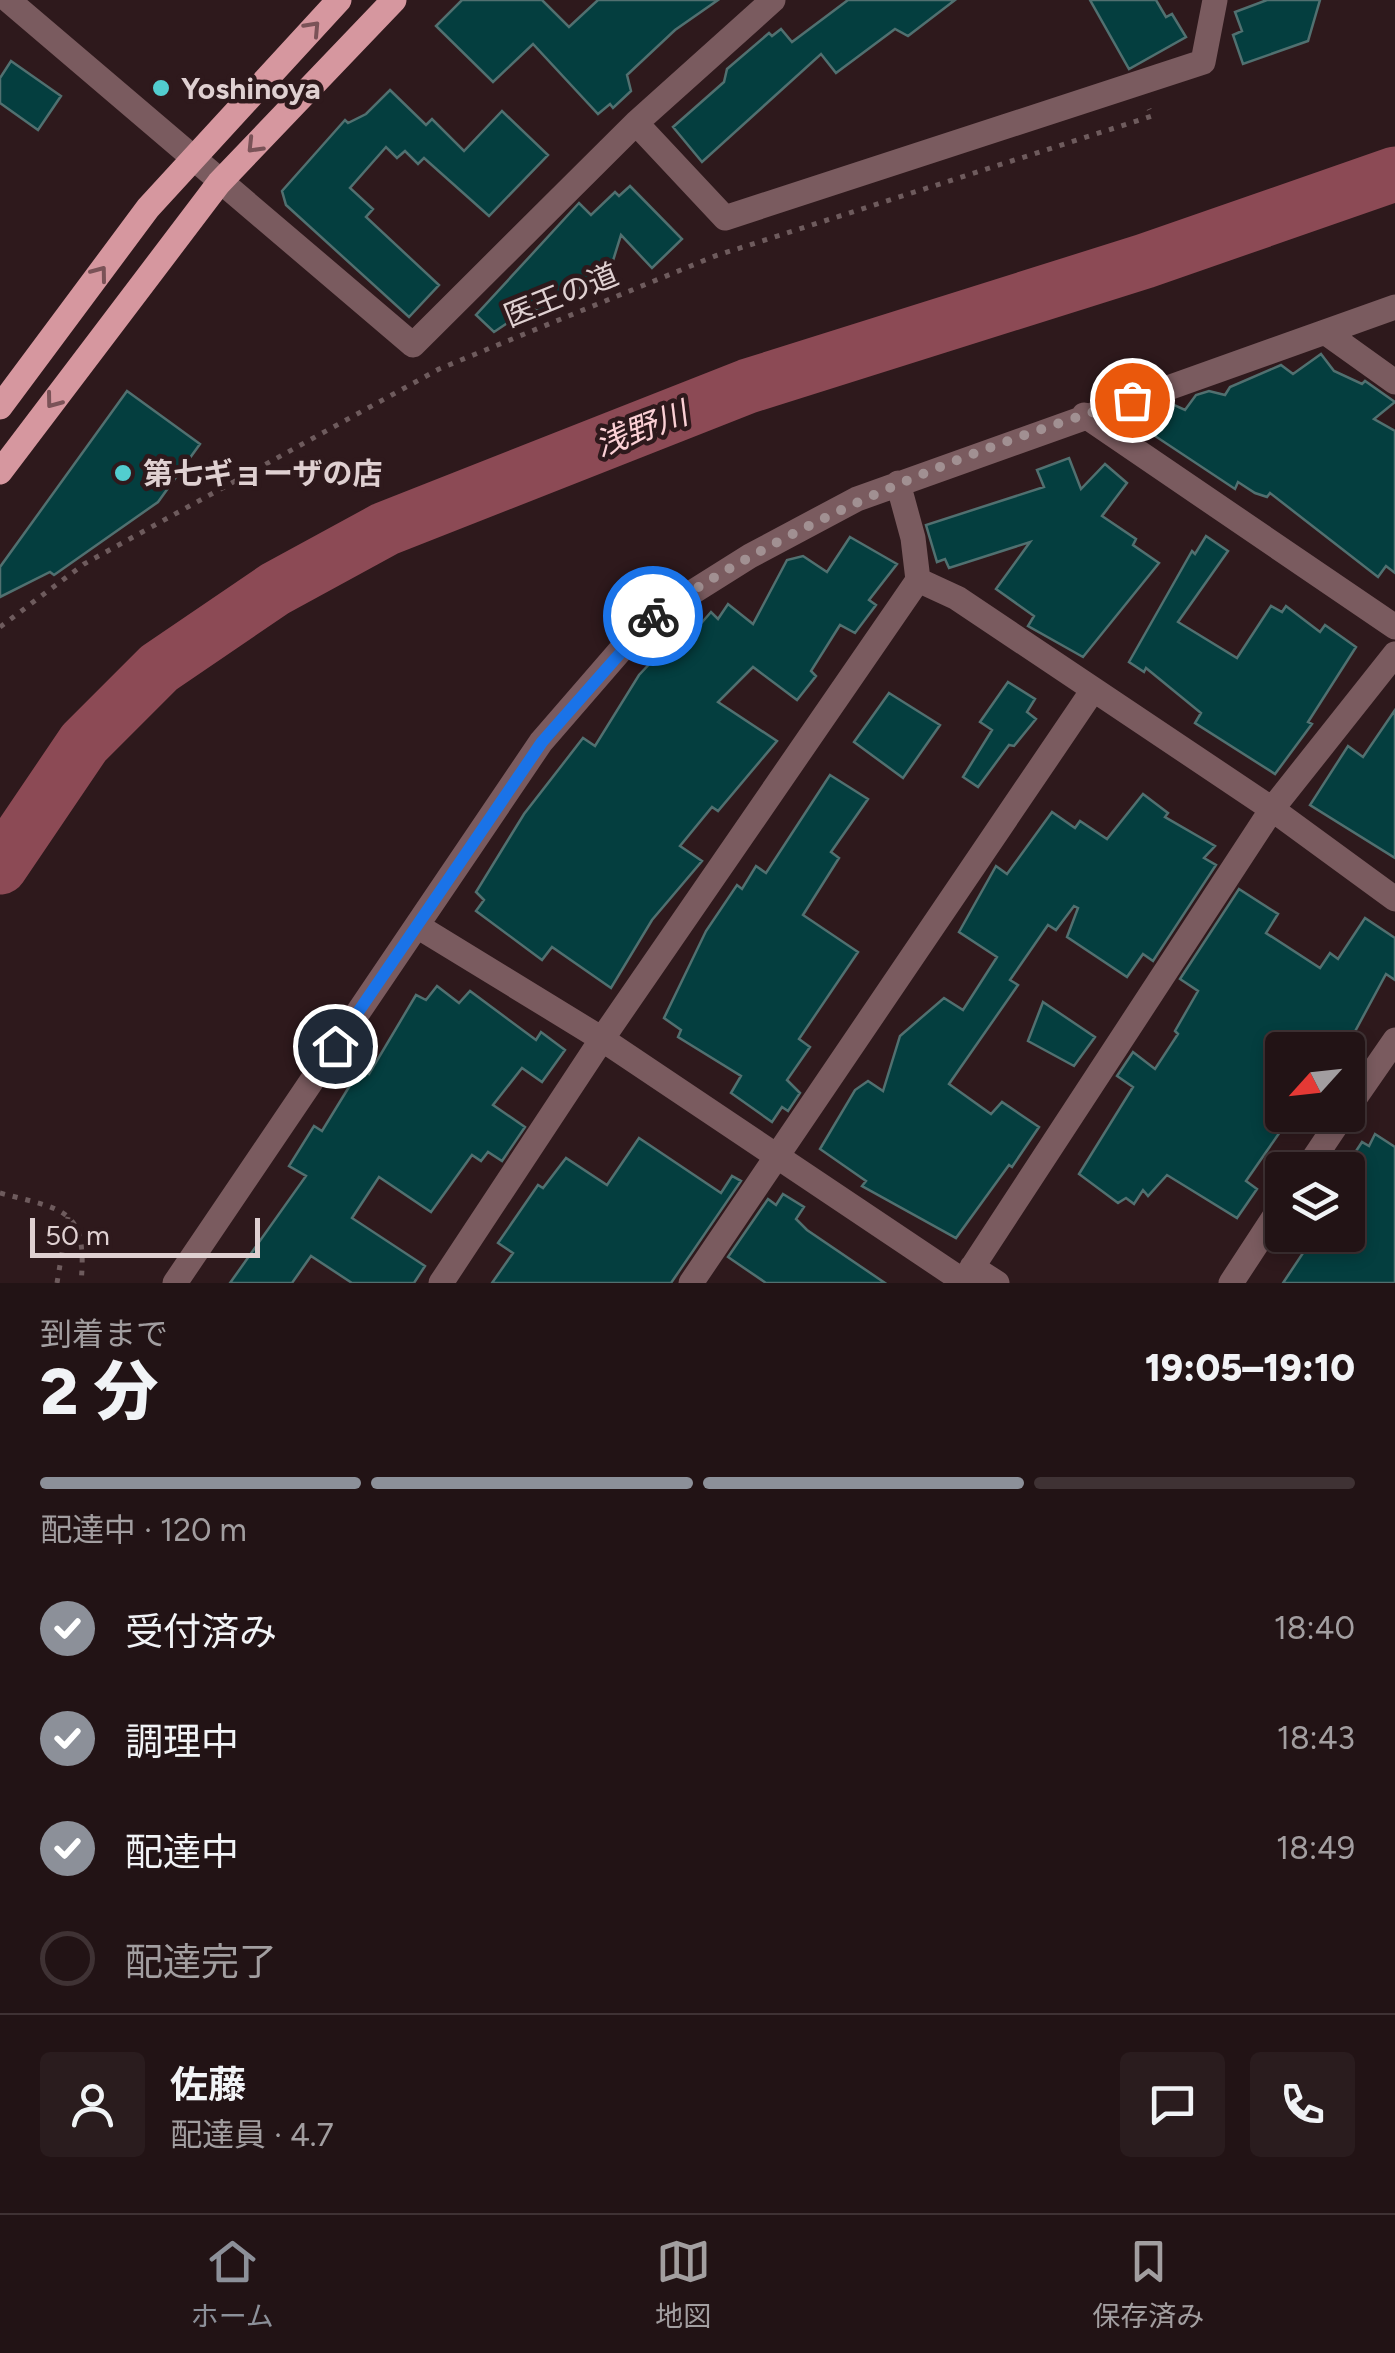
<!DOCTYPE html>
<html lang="ja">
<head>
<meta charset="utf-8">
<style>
  body { margin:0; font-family:Figtree,"Noto Sans JP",sans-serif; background:#2a1c1e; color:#f1f3f6; height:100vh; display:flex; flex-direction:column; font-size:38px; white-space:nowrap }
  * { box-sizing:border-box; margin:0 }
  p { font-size:32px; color:#a29ea0 }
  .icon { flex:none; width:55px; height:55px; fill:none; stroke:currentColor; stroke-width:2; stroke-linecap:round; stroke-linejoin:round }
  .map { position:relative; height:1283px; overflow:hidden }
  .sheet { display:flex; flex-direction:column; background:#221315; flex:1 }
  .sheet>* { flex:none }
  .needle { width:65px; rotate:243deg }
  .controls { position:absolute; left:1265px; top:1032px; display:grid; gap:20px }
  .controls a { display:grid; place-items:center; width:100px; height:100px; border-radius:10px; background:#221315; box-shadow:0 5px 15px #0003,0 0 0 2px #3f3234; font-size:50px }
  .scale { position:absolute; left:30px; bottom:25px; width:230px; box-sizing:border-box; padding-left:10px; border:5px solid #dfd0d1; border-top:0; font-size:28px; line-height:35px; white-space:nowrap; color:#dfd0d1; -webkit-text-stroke:8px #2e191c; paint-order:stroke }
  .pin { position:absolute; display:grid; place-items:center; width:85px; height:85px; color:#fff; margin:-42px; border:5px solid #fff; border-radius:50%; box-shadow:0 2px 10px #0007 }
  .courier { position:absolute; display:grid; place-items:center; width:100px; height:100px; margin:-50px; border:8px solid #1a73e8; border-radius:50%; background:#fff; color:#222; box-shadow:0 2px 12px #0007 }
  .summary em { font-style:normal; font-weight:800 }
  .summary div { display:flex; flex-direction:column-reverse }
  .summary { display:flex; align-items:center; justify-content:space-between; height:170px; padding:0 40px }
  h1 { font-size:65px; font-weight:800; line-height:75px }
  .bar { display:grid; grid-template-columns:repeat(4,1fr); gap:15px 10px; align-content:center; height:120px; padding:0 40px }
  .bar i { height:12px; border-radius:8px; background:#3f3234 }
  .bar .on { background:#8c9099 }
  .bar p { grid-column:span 4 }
  .line { display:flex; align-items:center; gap:25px; padding:0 40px; border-top:2px solid #3f3234 }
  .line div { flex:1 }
  .round { display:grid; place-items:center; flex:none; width:105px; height:105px; border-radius:10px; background:#2a1c1e }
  ol { padding:0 40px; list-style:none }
  li { display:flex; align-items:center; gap:30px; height:110px }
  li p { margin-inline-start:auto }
  li .icon { padding:10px; border-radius:50%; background:#8c9099; color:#fff; stroke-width:4 }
  li:last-child { color:#a29ea0 }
  li i { width:55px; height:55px; border:5px solid #3f3234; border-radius:50% }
  .tabs { display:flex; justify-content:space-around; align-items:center; height:140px; border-top:2px solid #3f3234; background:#221315; font-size:28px; color:#a29ea0 }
  .tabs a { display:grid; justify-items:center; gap:5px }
  .tabs .on { color:#8c9099 }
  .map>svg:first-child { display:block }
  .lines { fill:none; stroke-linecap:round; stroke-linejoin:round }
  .river { stroke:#8c4a55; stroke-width:55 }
  .building { fill:#043e3f; stroke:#517070; stroke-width:2.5 }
  .path { stroke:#6e5b5d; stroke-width:5; stroke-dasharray:5 8; stroke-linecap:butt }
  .minor { stroke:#7a5b5f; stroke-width:25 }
  .major { stroke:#d6979f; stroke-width:25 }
  .oneway { stroke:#7a5257 }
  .done { stroke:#a19092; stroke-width:10; stroke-dasharray:0 18 }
  .route { stroke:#1a73e8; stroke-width:12 }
  .poi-dot { fill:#52cdcf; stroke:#2e191c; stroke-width:4 }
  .labels { text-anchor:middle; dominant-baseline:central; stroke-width:9; stroke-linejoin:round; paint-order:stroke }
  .poi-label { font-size:30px; font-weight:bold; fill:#dfd0d1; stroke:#2e191c; text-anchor:start }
  .street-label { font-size:30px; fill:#dfd0d1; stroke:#2e191c }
  .water-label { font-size:32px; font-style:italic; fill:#fbd0d5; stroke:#2e191c }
</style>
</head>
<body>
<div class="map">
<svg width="1395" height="1283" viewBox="0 0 1395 1283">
  <rect width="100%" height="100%" fill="#2e191c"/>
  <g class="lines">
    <path class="river" d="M 0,867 L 84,743 L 159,668 L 275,589 L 385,529 L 748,386 L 1145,261 L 1395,174"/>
  </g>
  <path class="building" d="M 462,0 L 542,0 L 569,27 L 598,0 L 718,0 L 675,30 L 627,75 L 631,91 L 613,108 L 610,104 L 598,114 L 533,44 L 493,82 L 436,26 Z
    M 848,0 L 955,0 L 908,36 L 895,29 L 836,73 L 821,54 L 702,162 L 673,127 L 724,82 L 727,69 L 769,33 L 772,36 L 781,29 L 792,42 Z
    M 1090,0 L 1156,0 L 1166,17 L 1172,14 L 1186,37 L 1129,69 Z
    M 1267,0 L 1320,0 L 1308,41 L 1243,64 L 1233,35 L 1242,31 L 1235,12 Z
    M 11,61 L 61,96 L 38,130 L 0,103 L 0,78 Z
    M 390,90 L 426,125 L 432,119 L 464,151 L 502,111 L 548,155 L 489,216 L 424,158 L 418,164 L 405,151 L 397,158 L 386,147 L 350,188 L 373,209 L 366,217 L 439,285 L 409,317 L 286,205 L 282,191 L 345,120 L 348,123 L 366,114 Z
    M 630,186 L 682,239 L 652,268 L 621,235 L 606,283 L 582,291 L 572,280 L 540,313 L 532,305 L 515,324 L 512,320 L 494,332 L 476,315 L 579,203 L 591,215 L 615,192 L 619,196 Z
    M 1321,354 L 1334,371 L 1362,384 L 1365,381 L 1395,402 L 1374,419 L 1395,431 L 1395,573 L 1386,566 L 1378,577 L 1270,493 L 1267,497 L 1255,493 L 1238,482 L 1235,489 L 1152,434 L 1172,404 L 1185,410 L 1196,395 L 1209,391 L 1225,395 L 1230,387 L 1281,365 L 1293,374 Z
    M 127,391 L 200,444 L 158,502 L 54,575 L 50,572 L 0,597 L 0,567 Z
    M 1069,458 L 1081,489 L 1105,464 L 1127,483 L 1102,516 L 1136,539 L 1133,545 L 1159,563 L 1083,657 L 1028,626 L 1034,616 L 996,589 L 1030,542 L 949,568 L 945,559 L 937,562 L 926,525 L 1044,487 L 1037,470 Z
    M 1206,536 L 1228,551 L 1178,622 L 1237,658 L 1271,606 L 1282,612 L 1286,606 L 1320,632 L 1325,625 L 1356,647 L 1308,722 L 1312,724 L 1275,774 L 1195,723 L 1201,713 L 1146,668 L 1144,672 L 1129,662 L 1192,551 L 1195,554 Z
    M 850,537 L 897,564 L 869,600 L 876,605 L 855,633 L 840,625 L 811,671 L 816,676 L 797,700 L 753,667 L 718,702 L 777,741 L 718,811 L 712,807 L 680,846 L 702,861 L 652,920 L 611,988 L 552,947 L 542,960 L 476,911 L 484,900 L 476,892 L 524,814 L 583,738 L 595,746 L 639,675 L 676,636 L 684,643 L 711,612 L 718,619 L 728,604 L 753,624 L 787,560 L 803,556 L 827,572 Z
    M 1008,682 L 1035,699 L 1027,712 L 1036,719 L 1014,746 L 1009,745 L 978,787 L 963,777 L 992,730 L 980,722 Z
    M 889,693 L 940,725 L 903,778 L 854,742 Z
    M 1395,710 L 1395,858 L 1310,805 L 1348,746 L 1363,757 Z
    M 830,775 L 868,799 L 831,852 L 839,858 L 803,915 L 858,952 L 799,1039 L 810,1047 L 787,1080 L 800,1093 L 788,1111 L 782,1107 L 772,1122 L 731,1093 L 741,1076 L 678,1037 L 681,1030 L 664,1018 L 706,931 L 737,885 L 742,889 L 756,866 L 766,873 Z
    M 1143,794 L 1168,813 L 1165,817 L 1215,846 L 1204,858 L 1216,865 L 1153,961 L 1143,954 L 1127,977 L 1067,937 L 1078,908 L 1074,906 L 1056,930 L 1048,925 L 1010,980 L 1018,985 L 949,1084 L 991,1114 L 1002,1102 L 1039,1127 L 1012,1167 L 1009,1165 L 956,1238 L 862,1186 L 866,1181 L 820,1149 L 855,1090 L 868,1081 L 883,1091 L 900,1036 L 944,998 L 963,1010 L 997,957 L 959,932 L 996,866 L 1007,874 L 1052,812 L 1075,828 L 1080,821 L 1107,839 Z
    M 1239,889 L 1278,914 L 1266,933 L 1320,968 L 1330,953 L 1338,959 L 1365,918 L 1395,938 L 1395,980 L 1386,974 L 1345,1050 L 1282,1050 L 1282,1129 L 1246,1181 L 1257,1189 L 1237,1218 L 1167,1175 L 1148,1196 L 1143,1190 L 1134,1204 L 1126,1198 L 1118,1203 L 1079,1174 L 1133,1087 L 1117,1076 L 1133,1052 L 1155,1069 L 1178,1034 L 1175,1031 L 1198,991 L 1180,979 Z
    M 437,986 L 459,1003 L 470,991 L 536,1040 L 541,1032 L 565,1050 L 542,1082 L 522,1068 L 493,1105 L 525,1127 L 502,1161 L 488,1152 L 481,1161 L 472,1155 L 431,1212 L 379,1177 L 352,1218 L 425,1266 L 414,1283 L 352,1283 L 311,1256 L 292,1283 L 230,1283 L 306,1176 L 289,1166 L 314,1126 L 322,1131 L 360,1069 L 369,1074 L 416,995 L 426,1000 Z
    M 1043,1002 L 1095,1037 L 1074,1066 L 1028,1041 Z
    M 1375,1134 L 1395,1147 L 1395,1283 L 1283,1283 L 1315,1235 L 1348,1235 L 1348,1186 L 1357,1172 L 1347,1165 L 1362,1142 L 1369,1146 Z
    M 639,1138 L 721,1193 L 732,1176 L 741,1181 L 671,1283 L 492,1283 L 513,1253 L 498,1243 L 538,1185 L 543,1188 L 566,1158 L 607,1185 Z
    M 783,1194 L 804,1207 L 796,1219 L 807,1230 L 885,1283 L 766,1283 L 728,1257 L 768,1199 L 776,1205 Z"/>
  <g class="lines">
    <path class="path" d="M 0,627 L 84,564 L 439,369 L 715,256 L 1152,116 L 1149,109
      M 0,1193 C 64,1210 88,1208 81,1283
      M 57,1283 L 68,1217"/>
    <path class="minor" d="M 8,0 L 413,345 L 636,123 L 773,0
      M 636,123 L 725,218 L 1203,62 L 1215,0
      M 1325,332 L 1395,382
      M 1084,415 L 1395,627
      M 918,580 L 957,598 L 1272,809 L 1395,899
      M 419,927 L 602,1039 L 963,1281
      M 1348,1108 L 1395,1040
      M 1306,1170 L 1343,1115
      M 972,1267 L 997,1283
      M 175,1283 L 541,742 L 645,622 L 750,556 L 857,499 L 1395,307
      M 441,1283 L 602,1039 L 918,580 L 913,538 L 898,483
      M 691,1283 L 1093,690
      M 962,1283 L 1272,809 L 1395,654
      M 1231,1283 L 1282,1205"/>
    <path class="major" d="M 0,407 L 148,208 L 339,0
      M 0,472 L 219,183 L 394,0"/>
  </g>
  <defs><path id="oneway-chevron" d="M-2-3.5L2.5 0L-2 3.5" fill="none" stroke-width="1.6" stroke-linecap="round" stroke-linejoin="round" transform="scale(2.5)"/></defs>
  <g class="oneway">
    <use href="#oneway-chevron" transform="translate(313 28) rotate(-47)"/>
    <use href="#oneway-chevron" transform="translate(254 146) rotate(134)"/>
    <use href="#oneway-chevron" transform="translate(100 273) rotate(-53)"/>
    <use href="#oneway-chevron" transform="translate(53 401) rotate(127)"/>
  </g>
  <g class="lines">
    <path class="done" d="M 653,616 C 800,518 963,451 1132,400"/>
    <path class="route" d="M 335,1046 L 542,742 L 653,616"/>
  </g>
  <g class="poi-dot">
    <circle cx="161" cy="88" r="10"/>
    <circle cx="123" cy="473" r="10"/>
  </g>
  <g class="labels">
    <g class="poi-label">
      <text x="181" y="88">Yoshinoya</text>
      <text x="143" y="473">第七ギョーザの店</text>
    </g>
    <g class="street-label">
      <text transform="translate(561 295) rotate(-22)">医王の道</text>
    </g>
    <g class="water-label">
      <text transform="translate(641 429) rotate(-21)">浅野川</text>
    </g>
  </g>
</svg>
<div class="controls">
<a><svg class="needle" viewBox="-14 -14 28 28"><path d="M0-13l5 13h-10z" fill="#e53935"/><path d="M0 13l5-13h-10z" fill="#a29ea0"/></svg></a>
<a><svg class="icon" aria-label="layers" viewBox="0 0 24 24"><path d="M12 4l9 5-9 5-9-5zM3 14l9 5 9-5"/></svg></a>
</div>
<div class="scale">50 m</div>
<div class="pin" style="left:1132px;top:400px;background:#ea580c"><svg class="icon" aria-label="bag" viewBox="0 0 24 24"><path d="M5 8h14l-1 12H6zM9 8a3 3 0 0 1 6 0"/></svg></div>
<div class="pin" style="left:335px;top:1046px;background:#1f2937"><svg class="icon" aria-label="home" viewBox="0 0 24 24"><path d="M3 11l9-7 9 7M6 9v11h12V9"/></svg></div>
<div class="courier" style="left:653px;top:616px"><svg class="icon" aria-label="bike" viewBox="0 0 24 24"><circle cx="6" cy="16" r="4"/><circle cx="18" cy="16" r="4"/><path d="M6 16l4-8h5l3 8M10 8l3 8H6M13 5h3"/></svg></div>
</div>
<section class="sheet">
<div class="summary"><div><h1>2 分</h1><p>到着まで</p></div><em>19:05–19:10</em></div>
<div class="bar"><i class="on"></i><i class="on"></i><i class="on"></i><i></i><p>配達中 · 120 m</p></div>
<ol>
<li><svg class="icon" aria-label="check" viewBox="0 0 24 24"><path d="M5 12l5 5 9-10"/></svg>受付済み<p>18:40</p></li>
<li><svg class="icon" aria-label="check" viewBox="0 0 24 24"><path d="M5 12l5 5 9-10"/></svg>調理中<p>18:43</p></li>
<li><svg class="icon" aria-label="check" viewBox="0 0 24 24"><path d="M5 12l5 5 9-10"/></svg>配達中<p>18:49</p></li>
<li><i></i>配達完了</li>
</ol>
<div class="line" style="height:180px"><a class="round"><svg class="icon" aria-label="person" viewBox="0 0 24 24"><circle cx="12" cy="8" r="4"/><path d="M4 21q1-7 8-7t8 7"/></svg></a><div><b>佐藤</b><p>配達員 · 4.7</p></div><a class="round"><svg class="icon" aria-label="chat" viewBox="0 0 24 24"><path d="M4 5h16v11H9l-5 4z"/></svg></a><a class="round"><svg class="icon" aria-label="phone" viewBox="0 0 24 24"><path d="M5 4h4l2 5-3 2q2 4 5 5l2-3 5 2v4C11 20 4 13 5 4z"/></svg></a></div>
</section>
<nav class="tabs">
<a class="on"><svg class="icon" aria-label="home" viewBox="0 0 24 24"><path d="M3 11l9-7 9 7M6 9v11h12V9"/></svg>ホーム</a>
<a><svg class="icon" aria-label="map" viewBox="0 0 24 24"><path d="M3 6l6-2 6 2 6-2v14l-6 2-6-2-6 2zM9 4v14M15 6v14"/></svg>地図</a>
<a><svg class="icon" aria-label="saved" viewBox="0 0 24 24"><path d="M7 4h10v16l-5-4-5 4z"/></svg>保存済み</a>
</nav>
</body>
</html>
